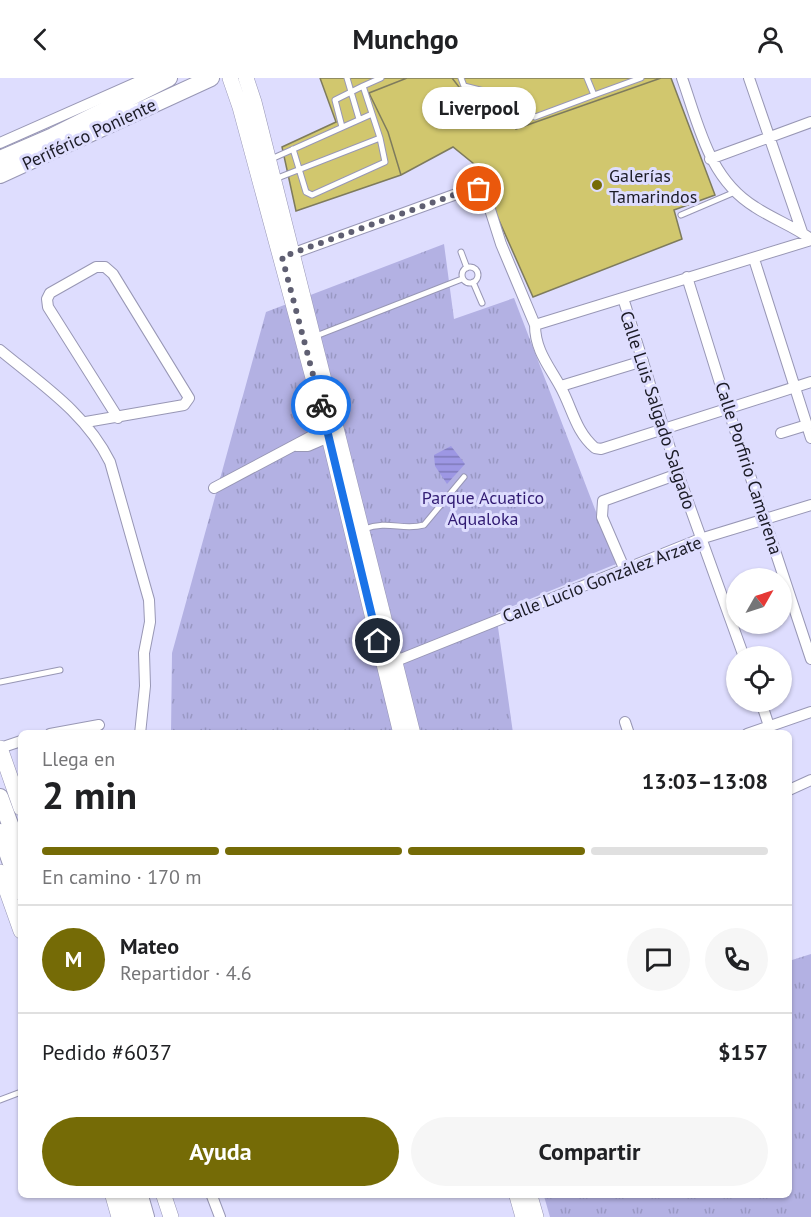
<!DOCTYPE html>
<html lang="es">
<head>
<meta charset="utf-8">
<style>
  body { margin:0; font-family:"PT Sans",sans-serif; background:#f6f6f6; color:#202124; height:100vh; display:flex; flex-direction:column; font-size:22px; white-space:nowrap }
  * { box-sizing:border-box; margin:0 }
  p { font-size:20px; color:#757577 }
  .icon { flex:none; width:33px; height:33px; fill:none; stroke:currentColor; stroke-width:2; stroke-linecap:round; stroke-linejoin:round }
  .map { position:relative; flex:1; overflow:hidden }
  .side { position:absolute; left:18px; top:652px; width:774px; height:468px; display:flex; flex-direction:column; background:#fff; border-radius:9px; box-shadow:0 2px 4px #0004 }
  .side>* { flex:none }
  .needle { width:39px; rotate:51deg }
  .tools { position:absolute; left:726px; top:490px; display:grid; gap:12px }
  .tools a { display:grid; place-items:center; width:66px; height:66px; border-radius:50%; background:#fff; box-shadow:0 2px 4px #0004; font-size:30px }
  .pin { position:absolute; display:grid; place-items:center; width:51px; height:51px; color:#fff; margin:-26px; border:3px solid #fff; border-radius:50%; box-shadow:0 2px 6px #0007 }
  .courier { position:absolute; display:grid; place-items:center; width:60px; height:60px; margin:-30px; border:4px solid #1a73e8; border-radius:50%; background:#fff; color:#222; box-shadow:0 2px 8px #0007 }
  .bubble { position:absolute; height:42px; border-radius:21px; background:#fff; box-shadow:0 2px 4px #0004; font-size:20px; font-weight:600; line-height:42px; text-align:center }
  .summary em { font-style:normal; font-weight:600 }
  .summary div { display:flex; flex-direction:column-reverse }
  .summary { display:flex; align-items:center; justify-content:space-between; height:102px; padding:0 24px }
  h1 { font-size:39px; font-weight:600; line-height:45px }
  .bar { display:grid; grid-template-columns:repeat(4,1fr); gap:9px 6px; align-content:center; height:72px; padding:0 24px }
  .bar i { height:8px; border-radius:4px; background:#e0e0e0 }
  .bar .on { background:#756b06 }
  .bar p { grid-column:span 4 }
  .line { display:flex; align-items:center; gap:15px; padding:0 24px; border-top:2px solid #e0e0e0 }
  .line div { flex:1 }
  .round { display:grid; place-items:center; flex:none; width:63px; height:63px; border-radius:32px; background:#f6f6f6 }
  .primary-button { display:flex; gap:12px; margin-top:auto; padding:12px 24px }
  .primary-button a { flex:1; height:69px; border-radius:36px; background:#756b06; color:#fff; font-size:24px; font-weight:600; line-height:69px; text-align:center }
  .primary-button a+a { background:#f6f6f6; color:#202124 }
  header { display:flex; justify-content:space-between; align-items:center; height:78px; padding:0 24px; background:#fff; font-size:27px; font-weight:600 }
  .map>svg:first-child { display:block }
  .grass { fill:url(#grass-tufts) }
  .water { fill:url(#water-rules) }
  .building { fill:#d1c76e; stroke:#7e7b5d; stroke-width:1.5 }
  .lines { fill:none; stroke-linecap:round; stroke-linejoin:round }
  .lane-casing { stroke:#9897b5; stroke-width:7 }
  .street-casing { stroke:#9897b5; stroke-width:12 }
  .secondary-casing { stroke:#9897b5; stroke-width:16 }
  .primary-casing { stroke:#9897b5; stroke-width:18 }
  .lane { stroke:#fff; stroke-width:5 }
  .street { stroke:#fff; stroke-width:10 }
  .secondary { stroke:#fff; stroke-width:15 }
  .primary { stroke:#fff; stroke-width:16 }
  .done { stroke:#5f5f72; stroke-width:6; stroke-dasharray:0 10.8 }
  .route { stroke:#1a73e8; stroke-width:8 }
  .poi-dot { fill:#756b06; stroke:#deddfe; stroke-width:2 }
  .labels { text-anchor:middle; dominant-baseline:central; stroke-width:6; stroke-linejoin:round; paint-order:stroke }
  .street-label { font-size:18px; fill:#1b1b26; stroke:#deddfe }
  .poi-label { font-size:18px; fill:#1b1b26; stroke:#deddfe; text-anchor:start }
  .park-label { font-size:18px; fill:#301a72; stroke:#deddfe }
</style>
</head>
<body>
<header><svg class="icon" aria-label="back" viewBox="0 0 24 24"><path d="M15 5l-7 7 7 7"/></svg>Munchgo<svg class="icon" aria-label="person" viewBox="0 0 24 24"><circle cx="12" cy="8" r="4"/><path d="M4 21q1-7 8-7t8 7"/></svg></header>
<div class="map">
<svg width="811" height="1139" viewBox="0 0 811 1139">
  <defs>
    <pattern id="grass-tufts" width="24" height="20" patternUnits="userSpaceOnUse" patternTransform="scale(1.5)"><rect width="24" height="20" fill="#b3b1e3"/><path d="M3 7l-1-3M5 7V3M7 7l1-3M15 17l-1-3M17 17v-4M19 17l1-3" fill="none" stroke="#9998c3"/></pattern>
    <pattern id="water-rules" width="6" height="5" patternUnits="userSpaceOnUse" patternTransform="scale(1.5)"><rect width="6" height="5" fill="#9d97e4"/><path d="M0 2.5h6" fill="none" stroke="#7f7ab9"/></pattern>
  </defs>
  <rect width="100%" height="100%" fill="#deddfe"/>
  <path class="grass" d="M 444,166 L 454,241 L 514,220 L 616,486 L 496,535 L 513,655 L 171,656 L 172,575 L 266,234 Z
    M 811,876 L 811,1139 L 550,1139 L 544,1118 L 789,1118 L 789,883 Z"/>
  <path class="water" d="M 451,368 L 465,386 L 447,406 L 435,388 L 434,377 Z"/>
  <path class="building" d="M 320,0 L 671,0 L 715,117 L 674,132 L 682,161 L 533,219 L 474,86 L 453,69 L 401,97 L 296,133 L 282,69 L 336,44 Z
    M 320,0 L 407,0 L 369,15 L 388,54 L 401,97 L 296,133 L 282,69 L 336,44 Z
    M 452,0 L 661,0 L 516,51 L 509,30 L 486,17 L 466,18 Z"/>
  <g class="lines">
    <defs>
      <path id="lane" d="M 347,0 L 359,41
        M 461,0 L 464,8 L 496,16 L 535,39 L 594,17
        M 587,0 L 594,17 L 641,0
        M 342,49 L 335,22 L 363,8
        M 293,71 L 306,114 L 312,117 L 385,84 L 380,60
        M 269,82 L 372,36
        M 275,101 L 380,60 L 363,8 L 381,0
        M 681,137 L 735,114
        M 461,174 L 467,190
        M462 197a8 8 0 1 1 16 0a8 8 0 1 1-16 0Z
        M 473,204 L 482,225
        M 316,258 L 462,201
        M 364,451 C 389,442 403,453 424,447 L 464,399
        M 0,604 L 60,592
        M 0,1022 L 21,1014"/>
      <path id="street" d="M 682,0 C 699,48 709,101 755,129 C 773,141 793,148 811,161
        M 749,0 L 802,154
        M 0,65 L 147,0
        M 710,81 L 811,44
        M 286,178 L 473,110 L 479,111 L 487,122 L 501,166 L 535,247 C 535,272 549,288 560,308 C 572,329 575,353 595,370 L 601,371 L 811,304
        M 754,181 L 811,360
        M 687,199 L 728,331 L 811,581
        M 623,220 L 678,396 L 744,579
        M 535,247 L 811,162
        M 0,272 C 41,306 86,335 110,384 L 149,522 L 150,544 L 144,575 L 145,608 L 140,656
        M 561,308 L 643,283
        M 86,344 L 184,327 L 189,320 L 113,196 L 105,189 L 96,189 L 50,215 L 47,221 L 48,229 L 118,340
        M 781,355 L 807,347
        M 296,368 L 308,368 L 329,359
        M 214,410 L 327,350
        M 624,490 L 602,439 L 603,423 L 678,396
        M 396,583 L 700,461 L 811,427
        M 761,624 L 769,648
        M 625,644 L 629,656
        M 50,656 L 99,647
        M 747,656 L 811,634
        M 0,670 L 21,663
        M 789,712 L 811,702
        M 212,1118 L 220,1139"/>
      <path id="secondary" d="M 230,0 L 240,29 L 329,359 L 401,656
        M 246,0 L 254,24 L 413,656
        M 0,670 L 21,730
        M 0,794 L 21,853
        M 113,1118 L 119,1139
        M 164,1118 L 171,1139
        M 517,1118 L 523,1139
        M 530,1118 L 536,1139"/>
      <path id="primary" d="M 0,81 L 53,58 L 169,0
        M 0,97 L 211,0
        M 0,719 L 21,776
        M 0,754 L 21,814
        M 126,1118 L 132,1139
        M 140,1118 L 146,1139"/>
    </defs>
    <use href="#lane" class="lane-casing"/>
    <use href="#street" class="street-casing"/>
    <use href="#secondary" class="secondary-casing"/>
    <use href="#primary" class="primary-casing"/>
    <use href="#lane" class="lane"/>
    <use href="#street" class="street"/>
    <use href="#secondary" class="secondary"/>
    <use href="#primary" class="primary"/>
  </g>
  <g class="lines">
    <path class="done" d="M 321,327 L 282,179 L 473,110 L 479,111"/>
    <path class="route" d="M 321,327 L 378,563"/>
  </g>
  <circle class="poi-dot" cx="597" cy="107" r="6"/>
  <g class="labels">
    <g class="street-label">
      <text transform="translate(89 56) rotate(-25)">Periférico Poniente</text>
      <text transform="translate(658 332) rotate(72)">Calle Luis Salgado Salgado</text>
      <text transform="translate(749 390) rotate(72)">Calle Porfirio Camarena</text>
      <text transform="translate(602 501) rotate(-21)">Calle Lucio González Arzate</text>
    </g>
    <g class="poi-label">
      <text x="609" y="97">Galerías<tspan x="609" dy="21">Tamarindos</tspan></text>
    </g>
    <g class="park-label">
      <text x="483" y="419">Parque Acuatico<tspan x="483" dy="21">Aqualoka</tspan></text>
    </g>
  </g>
</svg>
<div class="tools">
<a><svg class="needle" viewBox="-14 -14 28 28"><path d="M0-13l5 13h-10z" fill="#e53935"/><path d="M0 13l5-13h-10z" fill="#757577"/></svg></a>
<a><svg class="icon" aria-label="locate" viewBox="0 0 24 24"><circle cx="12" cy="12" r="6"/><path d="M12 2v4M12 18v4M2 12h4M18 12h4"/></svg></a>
</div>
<div class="pin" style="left:479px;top:111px;background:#ea580c"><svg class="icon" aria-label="bag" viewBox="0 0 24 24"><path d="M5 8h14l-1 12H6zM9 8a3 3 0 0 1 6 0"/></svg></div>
<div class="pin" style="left:378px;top:563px;background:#1f2937"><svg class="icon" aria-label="home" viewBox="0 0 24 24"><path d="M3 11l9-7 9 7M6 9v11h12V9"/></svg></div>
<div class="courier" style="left:321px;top:327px"><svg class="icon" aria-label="bike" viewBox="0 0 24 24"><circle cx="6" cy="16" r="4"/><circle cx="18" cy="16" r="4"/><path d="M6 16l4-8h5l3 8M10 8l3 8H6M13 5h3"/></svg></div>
<div class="bubble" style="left:422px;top:9px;width:114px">Liverpool</div>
<section class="side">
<div class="summary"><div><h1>2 min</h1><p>Llega en</p></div><em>13:03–13:08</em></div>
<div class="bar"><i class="on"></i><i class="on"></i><i class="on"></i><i></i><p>En camino · 170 m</p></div>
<div class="line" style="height:108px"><b class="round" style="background:#756b06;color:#fff">M</b><div><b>Mateo</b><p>Repartidor · 4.6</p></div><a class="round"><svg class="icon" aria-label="chat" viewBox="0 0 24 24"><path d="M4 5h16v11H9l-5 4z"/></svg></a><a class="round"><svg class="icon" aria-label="phone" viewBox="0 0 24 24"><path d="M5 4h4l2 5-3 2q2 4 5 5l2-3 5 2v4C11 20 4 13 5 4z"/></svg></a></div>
<div class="line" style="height:78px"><div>Pedido #6037</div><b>$157</b></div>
<div class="primary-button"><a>Ayuda</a><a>Compartir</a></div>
</section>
</div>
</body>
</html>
